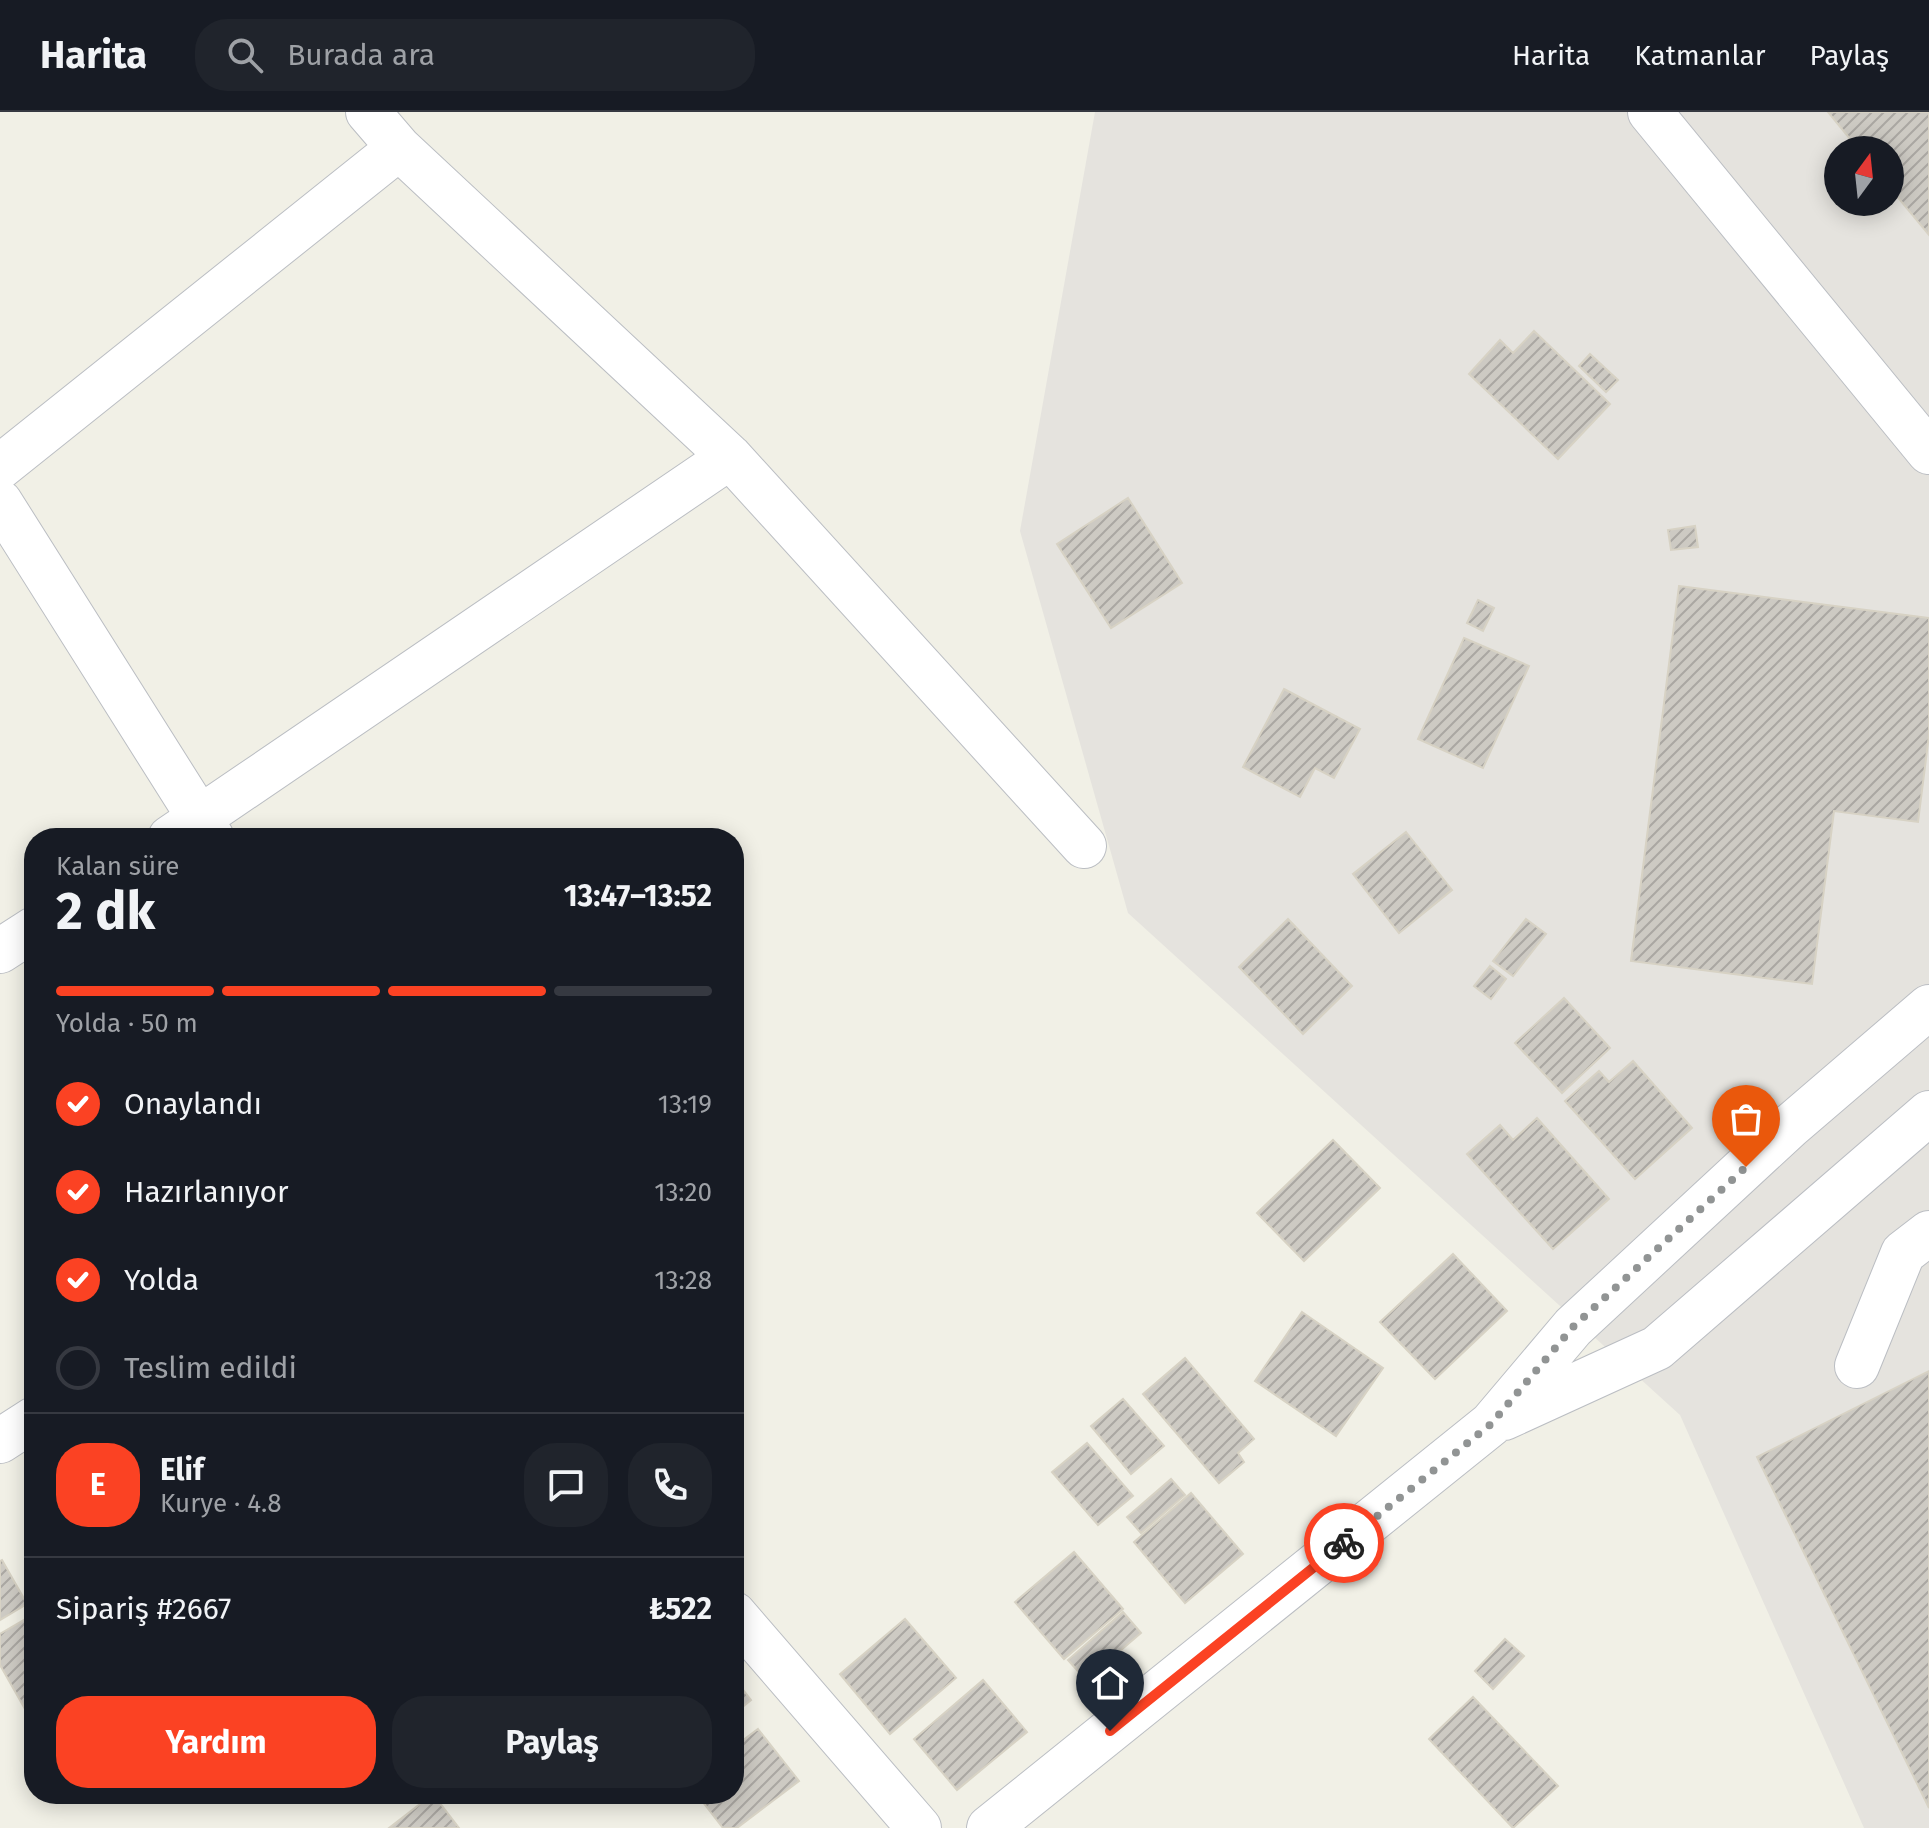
<!DOCTYPE html>
<html lang="tr">
<head>
<meta charset="utf-8">
<style>
  body { margin:0; font-family:"Fira Sans",sans-serif; background:#20242c; color:#f1f3f6; height:100vh; display:flex; flex-direction:column; font-size:30px; white-space:nowrap }
  * { box-sizing:border-box; margin:0 }
  p { font-size:26px; color:#9ea1a6 }
  .icon { flex:none; width:44px; height:44px; fill:none; stroke:currentColor; stroke-width:2; stroke-linecap:round; stroke-linejoin:round }
  .map { position:relative; flex:1; overflow:hidden }
  .side { position:absolute; left:24px; top:716px; width:720px; height:976px; display:flex; flex-direction:column; background:#171b24; border-radius:32px; box-shadow:0 4px 20px #0003 }
  .side>* { flex:none }
  .needle { width:52px; rotate:15deg }
  .controls { position:absolute; left:1824px; top:24px; display:grid; gap:16px }
  .controls a { display:grid; place-items:center; width:80px; height:80px; border-radius:50%; background:#171b24; box-shadow:0 4px 20px #0003; font-size:40px }
  .pin { position:absolute; display:grid; place-items:center; width:68px; height:68px; color:#fff; margin:-82px -34px; border-radius:50% 50% 50% 0; rotate:-45deg; box-shadow:0 0 8px #0007 }
  .pin .icon { rotate:45deg }
  .courier { position:absolute; display:grid; place-items:center; width:80px; height:80px; margin:-40px; border:6px solid #fb4223; border-radius:50%; background:#fff; color:#222; box-shadow:0 2px 10px #0007 }
  .headline em { font-style:normal; font-weight:700 }
  .headline div { display:flex; flex-direction:column-reverse }
  .headline { display:flex; align-items:center; justify-content:space-between; height:136px; padding:0 32px }
  h1 { font-size:52px; font-weight:700; line-height:60px }
  .bar { display:grid; grid-template-columns:repeat(4,1fr); gap:12px 8px; align-content:center; height:96px; padding:0 32px }
  .bar i { height:10px; border-radius:6px; background:#363941 }
  .bar .active { background:#fb4223 }
  .bar p { grid-column:span 4 }
  .line { display:flex; align-items:center; gap:20px; padding:0 32px; border-top:2px solid #363941 }
  .line div { flex:1 }
  .round { display:grid; place-items:center; flex:none; width:84px; height:84px; border-radius:32px; background:#20242c }
  ol { padding:0 32px; list-style:none }
  li { display:flex; align-items:center; gap:24px; height:88px }
  li p { margin-inline-start:auto }
  li .icon { padding:8px; border-radius:50%; background:#fb4223; color:#fff; stroke-width:4 }
  li:last-child { color:#9ea1a6 }
  li i { width:44px; height:44px; border:4px solid #363941; border-radius:50% }
  .primary-button { display:flex; gap:16px; margin-top:auto; padding:16px 32px }
  .primary-button a { flex:1; height:92px; border-radius:32px; background:#fb4223; color:#fff; font-size:32px; font-weight:700; line-height:92px; text-align:center }
  .primary-button a+a { background:#20242c; color:#f1f3f6 }
  header { display:flex; align-items:center; gap:48px; box-sizing:border-box; height:112px; padding:0 40px; background:#171b24; border-bottom:2px solid #363941 }
  header strong { font-size:38px }
  nav { display:flex; gap:44px; margin-inline-start:auto; font-size:28px }
  .search { width:560px; height:72px; background:#20242c; display:flex; align-items:center; gap:20px; box-sizing:border-box; padding:0 28px; border-radius:32px; color:#9ea1a6; font-size:30px }
  .map>svg:first-child { display:block }
  .industrial { fill:#e5e3de; fill-rule:evenodd }
  .building { fill:url(#building-hatch); stroke:#d7d2c4; stroke-width:2 }
  .lines { fill:none; stroke-linecap:round; stroke-linejoin:round }
  .minor-casing { stroke:#bbbec3; stroke-width:46 }
  .minor { stroke:#fff; stroke-width:44 }
  .done { stroke:#919494; stroke-width:8; stroke-dasharray:0 14.4 }
  .route { stroke:#fb4223; stroke-width:10 }
</style>
</head>
<body>
<header>
<strong>Harita</strong>
<div class="search"><svg class="icon" aria-label="search" viewBox="0 0 24 24"><circle cx="10" cy="10" r="6"/><path d="M15 15l6 6"/></svg>Burada ara</div>
<nav><a>Harita</a><a>Katmanlar</a><a>Paylaş</a></nav>
</header>
<div class="map">
<svg width="1929" height="1716" viewBox="0 0 1929 1716">
  <defs>
    <pattern id="building-hatch" width="6" height="6" patternUnits="userSpaceOnUse" patternTransform="scale(2)"><rect width="6" height="6" fill="#cdcac3"/><path d="M-1 1l2-2M0 6l6-6M5 7l2-2" fill="none" stroke="#aaa7a2"/></pattern>
  </defs>
  <rect width="100%" height="100%" fill="#f1f0e6"/>
  <path class="industrial" d="M 1095,0 L 1929,0 L 1929,1716 L 1864,1716 L 1680,1303 L 1128,801 L 1020,419 ZM 1838,38 L 1890,38 L 1890,90 L 1838,90 Z"/>
  <path class="building" d="M 1828,0 L 1929,0 L 1929,123 L 1890,76 L 1890,38 L 1859,38 Z
    M 1534,219 L 1610,292 L 1558,347 L 1469,262 L 1500,228 L 1513,241 Z
    M 1590,242 L 1618,268 L 1606,280 L 1579,254 Z
    M 1128,386 L 1182,471 L 1111,516 L 1057,432 Z
    M 1695,414 L 1698,435 L 1671,438 L 1668,418 Z
    M 1679,474 L 1929,506 L 1929,623 L 1918,710 L 1834,699 L 1812,872 L 1631,849 Z
    M 1478,488 L 1494,496 L 1483,519 L 1467,511 Z
    M 1464,526 L 1529,554 L 1483,656 L 1418,627 Z
    M 1284,577 L 1360,617 L 1334,666 L 1315,656 L 1300,685 L 1243,655 Z
    M 1406,720 L 1452,778 L 1399,821 L 1353,762 Z
    M 1288,807 L 1352,874 L 1303,922 L 1239,855 Z
    M 1526,807 L 1546,822 L 1513,864 L 1493,849 Z
    M 1490,854 L 1506,867 L 1491,887 L 1474,874 Z
    M 1564,886 L 1610,936 L 1562,981 L 1515,931 Z
    M 1633,949 L 1692,1016 L 1635,1067 L 1565,989 L 1599,959 L 1609,970 Z
    M 1537,1006 L 1609,1087 L 1553,1137 L 1467,1042 L 1500,1013 L 1513,1028 Z
    M 1333,1028 L 1380,1076 L 1304,1149 L 1257,1101 Z
    M 1453,1142 L 1507,1199 L 1435,1267 L 1380,1210 Z
    M 1302,1200 L 1383,1256 L 1336,1324 L 1255,1269 Z
    M 1185,1246 L 1254,1327 L 1238,1341 L 1244,1350 L 1219,1371 L 1143,1282 Z
    M 1929,1259 L 1929,1696 L 1757,1345 Z
    M 1123,1287 L 1164,1334 L 1131,1362 L 1091,1314 Z
    M 1087,1331 L 1133,1384 L 1098,1413 L 1052,1360 Z
    M 1171,1367 L 1185,1383 L 1141,1421 L 1127,1405 Z
    M 1191,1381 L 1243,1442 L 1185,1491 L 1134,1430 Z
    M 1074,1440 L 1123,1497 L 1064,1547 L 1015,1490 Z
    M 2,1448 L 27,1492 L 0,1508 L 0,1449 Z
    M 1123,1500 L 1141,1521 L 1086,1568 L 1068,1548 Z
    M 34,1502 L 34,1613 L 0,1553 L 0,1522 Z
    M 905,1507 L 956,1566 L 890,1622 L 840,1562 Z
    M 1505,1527 L 1524,1544 L 1493,1577 L 1475,1559 Z
    M 734,1566 L 751,1588 L 734,1602 Z
    M 983,1568 L 1027,1620 L 957,1678 L 914,1627 Z
    M 1473,1585 L 1558,1674 L 1513,1716 L 1429,1627 Z
    M 758,1617 L 799,1669 L 737,1716 L 723,1716 L 702,1689 L 711,1682 L 734,1682 L 734,1635 Z
    M 433,1682 L 459,1716 L 389,1716 Z"/>
  <g class="lines">
    <defs>
      <path id="minor" d="M 368,0 L 399,36 L 730,345 L 1084,734
        M 1650,0 L 1929,340
        M 0,355 L 399,36
        M 0,390 L 212,726
        M 170,726 L 730,345
        M 0,839 L 34,817
        M 1857,1254 L 1903,1141 L 1929,1121
        M 1504,1306 L 1657,1236 L 1929,1001
        M 0,1329 L 34,1307
        M 734,1502 L 919,1716
        M 989,1716 L 1491,1312 L 1573,1215 L 1789,1015 L 1929,895"/>
    </defs>
    <use href="#minor" class="minor-casing"/>
    <use href="#minor" class="minor"/>
  </g>
  <g class="lines">
    <path class="done" d="M 1344,1431 L 1491,1312 L 1573,1215 L 1746,1055"/>
    <path class="route" d="M 1110,1619 L 1344,1431"/>
  </g>
</svg>
<div class="controls">
<a><svg class="needle" viewBox="-14 -14 28 28"><path d="M0-13l5 13h-10z" fill="#e53935"/><path d="M0 13l5-13h-10z" fill="#9ea1a6"/></svg></a>
</div>
<div class="pin" style="left:1746px;top:1055px;background:#ea580c"><svg class="icon" aria-label="bag" viewBox="0 0 24 24"><path d="M5 8h14l-1 12H6zM9 8a3 3 0 0 1 6 0"/></svg></div>
<div class="pin" style="left:1110px;top:1619px;background:#1f2937"><svg class="icon" aria-label="home" viewBox="0 0 24 24"><path d="M3 11l9-7 9 7M6 9v11h12V9"/></svg></div>
<div class="courier" style="left:1344px;top:1431px"><svg class="icon" aria-label="bike" viewBox="0 0 24 24"><circle cx="6" cy="16" r="4"/><circle cx="18" cy="16" r="4"/><path d="M6 16l4-8h5l3 8M10 8l3 8H6M13 5h3"/></svg></div>
<section class="side">
<div class="headline"><div><h1>2 dk</h1><p>Kalan süre</p></div><em>13:47–13:52</em></div>
<div class="bar"><i class="active"></i><i class="active"></i><i class="active"></i><i></i><p>Yolda · 50 m</p></div>
<ol>
<li><svg class="icon" aria-label="check" viewBox="0 0 24 24"><path d="M5 12l5 5 9-10"/></svg>Onaylandı<p>13:19</p></li>
<li><svg class="icon" aria-label="check" viewBox="0 0 24 24"><path d="M5 12l5 5 9-10"/></svg>Hazırlanıyor<p>13:20</p></li>
<li><svg class="icon" aria-label="check" viewBox="0 0 24 24"><path d="M5 12l5 5 9-10"/></svg>Yolda<p>13:28</p></li>
<li><i></i>Teslim edildi</li>
</ol>
<div class="line" style="height:144px"><b class="round" style="background:#fb4223;color:#fff">E</b><div><b>Elif</b><p>Kurye · 4.8</p></div><a class="round"><svg class="icon" aria-label="chat" viewBox="0 0 24 24"><path d="M4 5h16v11H9l-5 4z"/></svg></a><a class="round"><svg class="icon" aria-label="phone" viewBox="0 0 24 24"><path d="M5 4h4l2 5-3 2q2 4 5 5l2-3 5 2v4C11 20 4 13 5 4z"/></svg></a></div>
<div class="line" style="height:104px"><div>Sipariş #2667</div><b>₺522</b></div>
<div class="primary-button"><a>Yardım</a><a>Paylaş</a></div>
</section>
</div>
</body>
</html>
